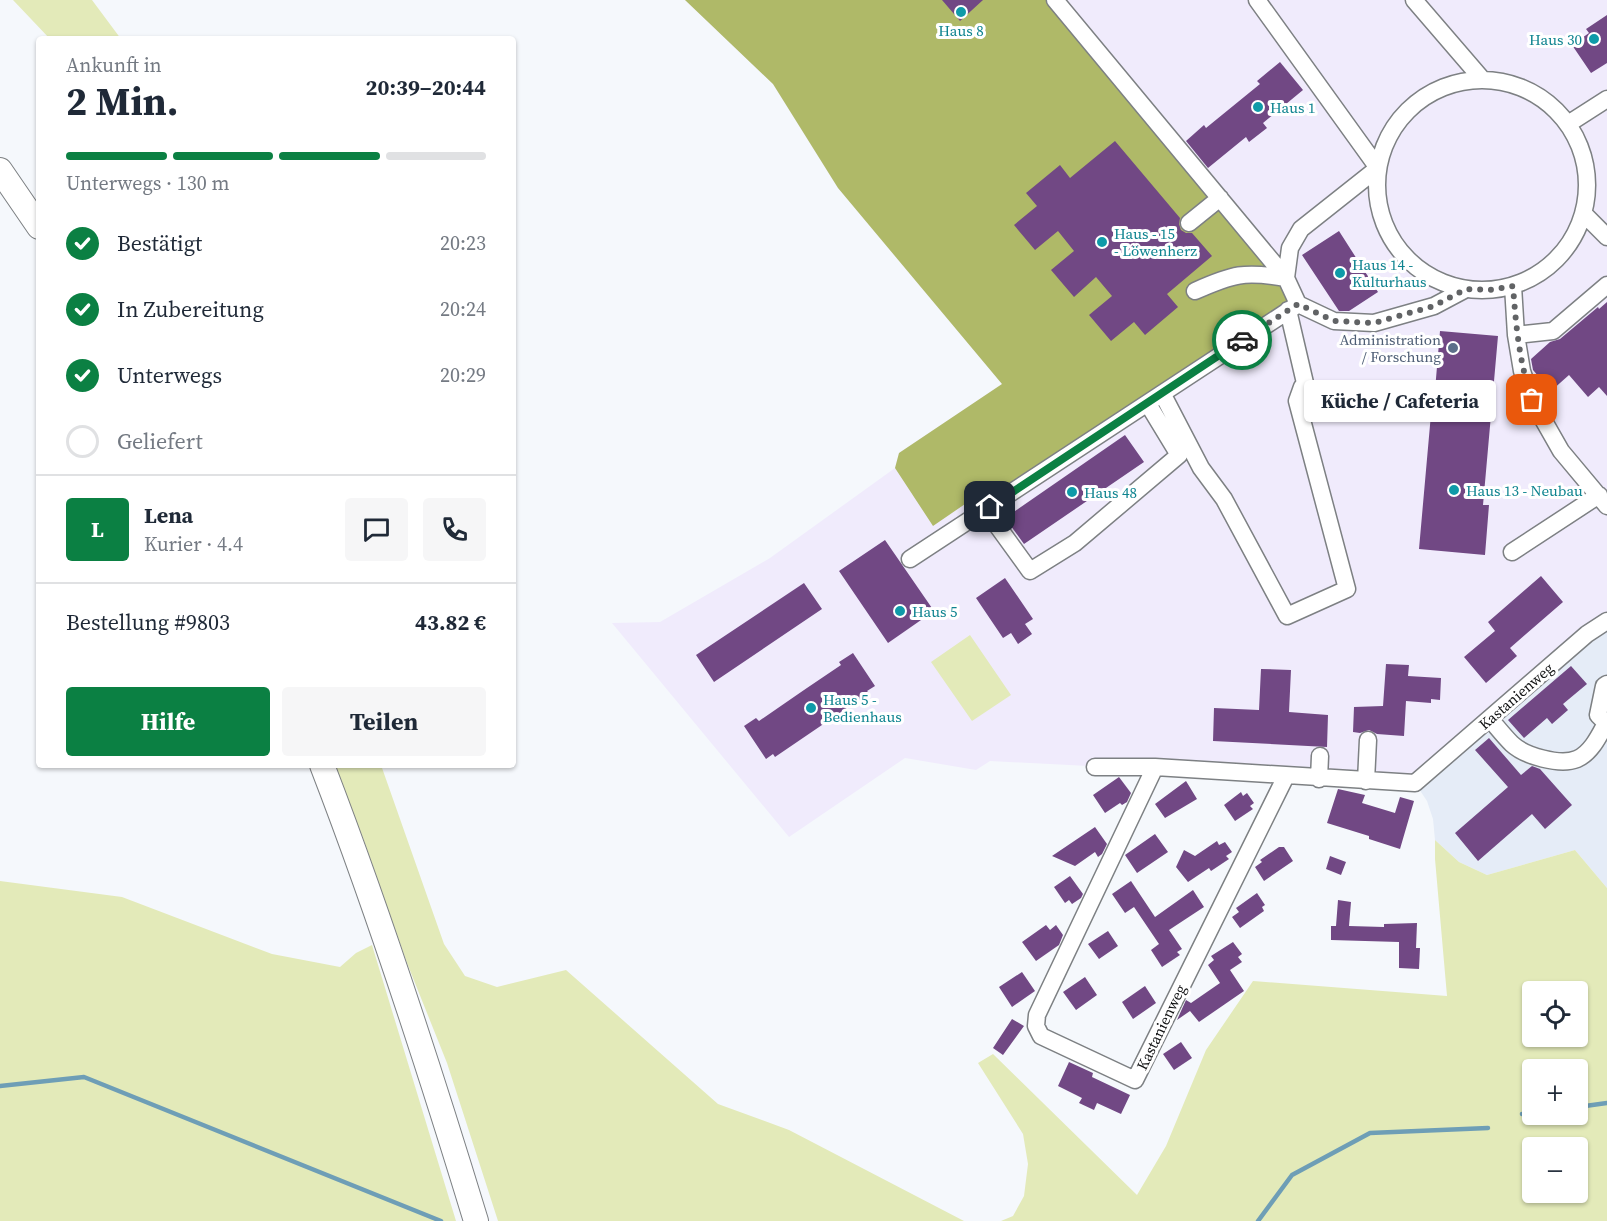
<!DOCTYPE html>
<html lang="de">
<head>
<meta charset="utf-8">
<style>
  body { margin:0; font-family:"Source Serif 4",serif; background:#f6f6f7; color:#1f2937; height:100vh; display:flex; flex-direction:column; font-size:22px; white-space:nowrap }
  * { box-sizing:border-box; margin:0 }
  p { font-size:20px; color:#747a83 }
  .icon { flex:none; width:33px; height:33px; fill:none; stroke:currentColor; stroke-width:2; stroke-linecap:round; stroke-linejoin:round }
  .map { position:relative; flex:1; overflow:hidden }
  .sheet { position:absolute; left:36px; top:36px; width:480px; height:732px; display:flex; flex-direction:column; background:#fff; border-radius:6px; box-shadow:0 2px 4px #0004 }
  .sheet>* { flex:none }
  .fabs { position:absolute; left:1522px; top:981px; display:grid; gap:12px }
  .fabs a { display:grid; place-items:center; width:66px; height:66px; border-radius:6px; background:#fff; box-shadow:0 2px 4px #0004; font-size:30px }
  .pin { position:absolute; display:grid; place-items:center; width:51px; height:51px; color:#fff; margin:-26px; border-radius:12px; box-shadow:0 3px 9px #0006 }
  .courier { position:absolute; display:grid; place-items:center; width:60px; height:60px; margin:-30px; border:4px solid #0b8043; border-radius:50%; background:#fff; color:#222; box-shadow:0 2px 8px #0007 }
  .bubble { position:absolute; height:42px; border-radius:6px; background:#fff; box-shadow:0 2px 4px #0004; font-size:20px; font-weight:700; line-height:42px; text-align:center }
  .summary em { font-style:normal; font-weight:700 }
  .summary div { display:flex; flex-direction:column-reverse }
  .summary { display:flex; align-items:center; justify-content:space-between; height:102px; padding:0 30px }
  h1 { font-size:39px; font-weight:700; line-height:45px }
  .bar { display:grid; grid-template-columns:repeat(4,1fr); gap:9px 6px; align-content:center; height:72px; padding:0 30px }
  .bar i { height:8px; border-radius:4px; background:#e0e1e3 }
  .bar .current { background:#0b8043 }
  .bar p { grid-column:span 4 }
  .line { display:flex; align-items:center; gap:15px; padding:0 30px; border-top:2px solid #e0e1e3 }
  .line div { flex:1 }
  .round { display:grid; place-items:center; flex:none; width:63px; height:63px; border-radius:6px; background:#f6f6f7 }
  ol { padding:0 30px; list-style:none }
  li { display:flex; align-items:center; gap:18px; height:66px }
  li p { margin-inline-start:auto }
  li .icon { padding:6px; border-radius:50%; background:#0b8043; color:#fff; stroke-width:4 }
  li:last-child { color:#747a83 }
  li i { width:33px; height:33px; border:3px solid #e0e1e3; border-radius:50% }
  .action { display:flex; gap:12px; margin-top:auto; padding:12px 30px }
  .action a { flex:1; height:69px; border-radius:6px; background:#0b8043; color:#fff; font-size:24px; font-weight:700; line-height:69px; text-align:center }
  .action a+a { background:#f6f6f7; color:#1f2937 }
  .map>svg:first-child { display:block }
  .built { fill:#e5ecf7 }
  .medical { fill:#f0ebfc }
  .green { fill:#e3eab9; fill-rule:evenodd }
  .forest { fill:#afb968 }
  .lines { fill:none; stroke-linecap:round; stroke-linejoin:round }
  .stream { stroke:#6e9eb6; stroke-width:4.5 }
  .building { fill:#714884 }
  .minor-casing { stroke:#7d8083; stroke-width:19 }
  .highway-casing { stroke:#7d8083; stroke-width:26 }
  .minor { stroke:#fff; stroke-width:16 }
  .highway { stroke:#fff; stroke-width:24 }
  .done { stroke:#616365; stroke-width:6; stroke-dasharray:0 10.8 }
  .route { stroke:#0b8043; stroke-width:8 }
  .culture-dot { fill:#0f9aa8; stroke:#fff; stroke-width:2 }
  .service-dot { fill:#5c6f8a; stroke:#fff; stroke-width:2 }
  .labels { text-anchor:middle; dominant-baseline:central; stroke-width:6; stroke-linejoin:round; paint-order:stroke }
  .culture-label { font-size:15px; fill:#0d838f; stroke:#fff; text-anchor:start }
  .service-label { font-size:15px; fill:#4e5e75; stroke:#fff; text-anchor:end }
  .street-label { font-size:15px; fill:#121314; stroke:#fff }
</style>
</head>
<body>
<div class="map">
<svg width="1607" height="1221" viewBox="0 0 1607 1221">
  <rect width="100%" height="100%" fill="#f5f8fc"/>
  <path class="built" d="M 1607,621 L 1607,888 L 1575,850 L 1487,875 L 1459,862 L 1435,840 L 1433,819 L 1427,801 L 1415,783 Z"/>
  <path class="medical" d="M 685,0 L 1607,0 L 1607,621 L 1415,783 L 990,761 L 976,770 L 905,758 L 789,837 L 612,623 L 660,622 L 770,558 L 895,468 L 899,453 L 1002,384 L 838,188 L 773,84 Z"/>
  <path class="green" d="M 13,0 L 92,0 L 121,39 L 50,39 Z
    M 970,635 L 1011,695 L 972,721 L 931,662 Z
    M 334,765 L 381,765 L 444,944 L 465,976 L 497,987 L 566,970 L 718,1104 L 789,1130 L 964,1221 L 498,1221 L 447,1063 L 407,963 L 363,838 Z
    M 1435,840 L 1459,862 L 1487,875 L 1575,850 L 1607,888 L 1607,1221 L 1001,1221 L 1013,1216 L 1024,1196 L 1028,1164 L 1023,1134 L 978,1063 L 993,1054 L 1137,1195 L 1166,1146 L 1206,1050 L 1253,981 L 1447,996 L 1435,859 ZM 1533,992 L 1578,992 L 1578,1036 L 1533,1036 ZM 1533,1070 L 1578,1070 L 1578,1114 L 1533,1114 ZM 1533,1148 L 1578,1148 L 1578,1192 L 1533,1192 Z
    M 0,881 L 122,897 L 272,954 L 340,967 L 356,953 L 372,945 L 456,1221 L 0,1221 Z"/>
  <path class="forest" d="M 685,0 L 1055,0 L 1298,304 L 1005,487 L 984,491 L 933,526 L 895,468 L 899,453 L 1002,384 L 838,188 L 773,84 Z"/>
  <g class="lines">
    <path class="stream" d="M 0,1086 L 84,1077 L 441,1221
      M 1578,1107 L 1607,1103
      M 1522,1114 L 1533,1113
      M 1258,1221 L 1292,1175 L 1370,1133 L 1488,1128"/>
  </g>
  <path class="building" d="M 942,0 L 983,0 L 960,21 Z
    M 1607,15 L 1607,63 L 1591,73 L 1572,45 L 1589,33 L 1586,29 Z
    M 1280,62 L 1303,90 L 1263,123 L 1267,128 L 1249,142 L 1246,137 L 1208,168 L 1186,141 L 1204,125 L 1206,128 L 1260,84 L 1257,81 Z
    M 1115,141 L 1180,218 L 1179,224 L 1181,230 L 1186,233 L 1192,233 L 1212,256 L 1167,294 L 1178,307 L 1145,335 L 1134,322 L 1111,341 L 1089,315 L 1112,296 L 1096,277 L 1074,297 L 1051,270 L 1074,251 L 1058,231 L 1035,250 L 1014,225 L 1037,206 L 1026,193 L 1060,165 L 1070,178 Z
    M 1339,231 L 1378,292 L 1349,311 L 1339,311 L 1302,255 Z
    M 1607,302 L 1607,396 L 1599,387 L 1588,397 L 1569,375 L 1551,391 L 1533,370 L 1531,359 L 1550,342 L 1560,339 L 1598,307 L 1599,309 Z
    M 1440,331 L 1498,336 L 1483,505 L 1489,505 L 1485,555 L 1419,549 L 1431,414 L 1433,414 Z
    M 1125,435 L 1144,462 L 1024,544 L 1005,518 Z
    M 885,540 L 934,611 L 888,643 L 839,571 Z
    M 1541,576 L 1563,602 L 1510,648 L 1517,656 L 1486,683 L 1464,657 L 1495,631 L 1488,622 Z
    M 1005,578 L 1033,619 L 1025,624 L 1032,634 L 1018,644 L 1011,633 L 1003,638 L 976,598 Z
    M 804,583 L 822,609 L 714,682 L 696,655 Z
    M 853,653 L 875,686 L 867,691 L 869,693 L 775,757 L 773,754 L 766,759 L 744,726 L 756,718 L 759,721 L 804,690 L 841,665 L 839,662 Z
    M 1386,664 L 1409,665 L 1408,676 L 1441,678 L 1440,700 L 1431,699 L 1431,703 L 1406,701 L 1404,736 L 1377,734 L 1369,730 L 1360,733 L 1353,732 L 1354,707 L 1383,706 Z
    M 1571,666 L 1587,684 L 1563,704 L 1568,710 L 1552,724 L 1547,718 L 1524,738 L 1508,720 Z
    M 1261,669 L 1291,670 L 1289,712 L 1328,715 L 1327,747 L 1213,741 L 1214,708 L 1259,710 Z
    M 1489,738 L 1521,775 L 1532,766 L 1540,769 L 1572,805 L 1545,829 L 1532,814 L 1478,861 L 1455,833 L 1508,787 L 1475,750 Z
    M 1119,777 L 1131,793 L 1127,802 L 1122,805 L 1120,803 L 1105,813 L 1093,795 Z
    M 1186,781 L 1197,799 L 1165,818 L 1155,804 Z
    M 1338,789 L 1365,795 L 1362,803 L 1395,813 L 1400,797 L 1414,801 L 1400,849 L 1369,839 L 1369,836 L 1327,823 Z
    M 1241,792 L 1243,796 L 1247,793 L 1254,803 L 1250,806 L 1253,809 L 1235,821 L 1224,805 Z
    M 1095,827 L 1107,844 L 1102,854 L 1098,857 L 1095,852 L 1075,866 L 1052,856 Z
    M 1155,834 L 1168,852 L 1137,873 L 1125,855 Z
    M 1217,841 L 1219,845 L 1225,842 L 1232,852 L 1226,856 L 1229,859 L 1211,871 L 1209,868 L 1188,882 L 1176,867 L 1184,850 L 1195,856 Z
    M 1279,847 L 1284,847 L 1293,861 L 1264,881 L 1255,867 L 1262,862 L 1260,860 Z
    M 1330,856 L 1346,862 L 1341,875 L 1326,869 Z
    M 1070,876 L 1083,894 L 1081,898 L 1072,904 L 1069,900 L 1065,903 L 1054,887 Z
    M 1131,881 L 1155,917 L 1193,890 L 1204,907 L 1169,930 L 1182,949 L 1177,952 L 1180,955 L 1162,967 L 1151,950 L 1159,944 L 1134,907 L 1125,913 L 1112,894 Z
    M 1257,893 L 1265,905 L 1262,907 L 1264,911 L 1240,928 L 1232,917 L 1239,912 L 1236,908 Z
    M 1338,900 L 1351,902 L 1349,926 L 1384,927 L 1384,924 L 1417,923 L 1416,948 L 1420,948 L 1419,969 L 1399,968 L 1399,942 L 1331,940 L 1331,926 L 1336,926 Z
    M 1046,925 L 1050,930 L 1056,925 L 1063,935 L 1059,945 L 1036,961 L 1022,942 Z
    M 1108,931 L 1118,946 L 1099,959 L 1088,944 Z
    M 1233,942 L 1242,954 L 1238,957 L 1242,962 L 1230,970 L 1244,991 L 1199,1022 L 1190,1011 L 1177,1020 L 1186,1000 L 1191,1003 L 1220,983 L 1208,965 L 1214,960 L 1211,956 Z
    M 1022,972 L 1035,991 L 1012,1007 L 999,987 Z
    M 1085,977 L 1097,995 L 1076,1010 L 1063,992 Z
    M 1145,986 L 1156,1003 L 1133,1019 L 1122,1002 Z
    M 1012,1019 L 1024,1026 L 1003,1055 L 993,1048 Z
    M 1181,1042 L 1192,1058 L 1174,1070 L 1163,1054 Z
    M 1069,1062 L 1093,1073 L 1092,1077 L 1130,1095 L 1121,1114 L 1097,1103 L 1094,1110 L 1079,1103 L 1082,1098 L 1058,1086 Z"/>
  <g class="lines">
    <defs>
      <path id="minor" d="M 1055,0 L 1286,278
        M 1257,0 L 1378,168 L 1301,229 L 1290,248 L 1286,278 L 1298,304 L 1334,321 L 1374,323 L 1434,306 L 1466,289
        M 1414,0 L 1482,79
        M1377 185a105 105 0 1 1 210 0a105 105 0 1 1-210 0Z
        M 1568,124 L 1607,99
        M 1584,214 L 1607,237
        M 1189,223 L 1220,198
        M 1513,286 L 1516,335 L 1522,371 L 1532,400 L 1561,451 L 1607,506
        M 1195,291 C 1233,274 1244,271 1286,278
        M 1516,335 L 1553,331 L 1607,285
        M 1163,395 L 1201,468 L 1224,499 L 1287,616 L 1347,589 L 1297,401 L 1302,387 L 1305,383 L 1288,310
        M 996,524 L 1030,571 L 1075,543 L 1179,455 L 1148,404
        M 1512,552 L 1599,495
        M 910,559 L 1297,305
        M 1490,719 C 1497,727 1504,736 1512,744 C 1525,756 1560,766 1577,759 C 1591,753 1599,736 1606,723 L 1598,715 L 1604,686 L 1607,684
        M 1095,767 L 1155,767 L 1415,783 L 1587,634 L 1607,621
        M 1155,767 L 1037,1015 L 1036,1026 L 1041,1036 L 1135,1080 L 1286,776
        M 1319,779 L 1320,756
        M 1366,781 L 1368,740"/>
      <path id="highway" d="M 0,170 L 39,227
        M 322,765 C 380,915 429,1067 476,1221"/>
    </defs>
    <use href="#minor" class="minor-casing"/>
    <use href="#highway" class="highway-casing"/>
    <use href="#minor" class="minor"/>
    <use href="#highway" class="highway"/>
  </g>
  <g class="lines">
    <path class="done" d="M 1242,340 L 1298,304 L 1334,321 L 1374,323 L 1434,306 L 1466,289 L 1490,290 L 1513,286 C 1516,326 1519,361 1532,400"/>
    <path class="route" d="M 990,507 L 1242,340"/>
  </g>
  <g class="culture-dot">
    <circle cx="961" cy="12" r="6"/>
    <circle cx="1594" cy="39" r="6"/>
    <circle cx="1258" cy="107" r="6"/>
    <circle cx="1102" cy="242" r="6"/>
    <circle cx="1340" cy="273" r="6"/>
    <circle cx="1454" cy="490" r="6"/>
    <circle cx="1072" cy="492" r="6"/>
    <circle cx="900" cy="611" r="6"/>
    <circle cx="811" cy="708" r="6"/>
  </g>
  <circle class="service-dot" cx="1453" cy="348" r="6"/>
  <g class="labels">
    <g class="culture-label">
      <text x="961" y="30" text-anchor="middle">Haus 8</text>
      <text x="1582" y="39" text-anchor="end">Haus 30</text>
      <text x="1270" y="107">Haus 1</text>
      <text x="1114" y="233">Haus - 15<tspan x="1114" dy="17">- Löwenherz</tspan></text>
      <text x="1352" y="264">Haus 14 -<tspan x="1352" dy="17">Kulturhaus</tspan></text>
      <text x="1466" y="490">Haus 13 - Neubau</text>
      <text x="1084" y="492">Haus 48</text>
      <text x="912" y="611">Haus 5</text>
      <text x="823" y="699">Haus 5 -<tspan x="823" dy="17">Bedienhaus</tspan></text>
    </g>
    <g class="service-label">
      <text x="1441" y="339">Administration<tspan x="1441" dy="17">/ Forschung</tspan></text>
    </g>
    <g class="street-label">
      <text transform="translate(1516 696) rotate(-41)">Kastanienweg</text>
      <text transform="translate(1161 1027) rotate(-64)">Kastanienweg</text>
    </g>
  </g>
</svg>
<div class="fabs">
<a><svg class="icon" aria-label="locate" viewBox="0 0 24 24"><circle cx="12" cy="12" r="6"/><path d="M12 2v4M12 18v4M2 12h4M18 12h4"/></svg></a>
<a>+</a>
<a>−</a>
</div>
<div class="pin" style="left:1532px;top:400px;background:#ea580c"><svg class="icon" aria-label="bag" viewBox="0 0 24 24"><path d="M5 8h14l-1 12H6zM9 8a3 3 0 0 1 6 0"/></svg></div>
<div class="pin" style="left:990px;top:507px;background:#1f2937"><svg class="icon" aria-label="home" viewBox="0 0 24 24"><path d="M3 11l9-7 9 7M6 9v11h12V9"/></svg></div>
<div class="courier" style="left:1242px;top:340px"><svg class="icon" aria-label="car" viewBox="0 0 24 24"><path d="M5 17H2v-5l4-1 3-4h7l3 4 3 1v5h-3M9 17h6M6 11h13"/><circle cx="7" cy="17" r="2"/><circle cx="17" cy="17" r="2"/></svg></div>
<div class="bubble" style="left:1304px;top:380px;width:192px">Küche / Cafeteria</div>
<section class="sheet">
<div class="summary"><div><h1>2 Min.</h1><p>Ankunft in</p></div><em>20:39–20:44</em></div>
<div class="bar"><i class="current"></i><i class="current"></i><i class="current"></i><i></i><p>Unterwegs · 130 m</p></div>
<ol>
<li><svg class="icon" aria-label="check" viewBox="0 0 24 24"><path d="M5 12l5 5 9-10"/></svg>Bestätigt<p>20:23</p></li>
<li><svg class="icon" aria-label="check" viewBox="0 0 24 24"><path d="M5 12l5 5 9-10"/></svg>In Zubereitung<p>20:24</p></li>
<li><svg class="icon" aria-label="check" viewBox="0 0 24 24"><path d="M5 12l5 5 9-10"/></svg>Unterwegs<p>20:29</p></li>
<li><i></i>Geliefert</li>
</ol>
<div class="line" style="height:108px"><b class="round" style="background:#0b8043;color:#fff">L</b><div><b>Lena</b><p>Kurier · 4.4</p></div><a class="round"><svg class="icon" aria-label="chat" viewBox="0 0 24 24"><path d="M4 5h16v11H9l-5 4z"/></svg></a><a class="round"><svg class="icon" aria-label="phone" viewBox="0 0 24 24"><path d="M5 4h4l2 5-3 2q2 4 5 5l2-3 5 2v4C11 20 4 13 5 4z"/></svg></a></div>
<div class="line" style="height:78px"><div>Bestellung #9803</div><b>43.82 €</b></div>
<div class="action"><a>Hilfe</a><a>Teilen</a></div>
</section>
</div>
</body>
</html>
